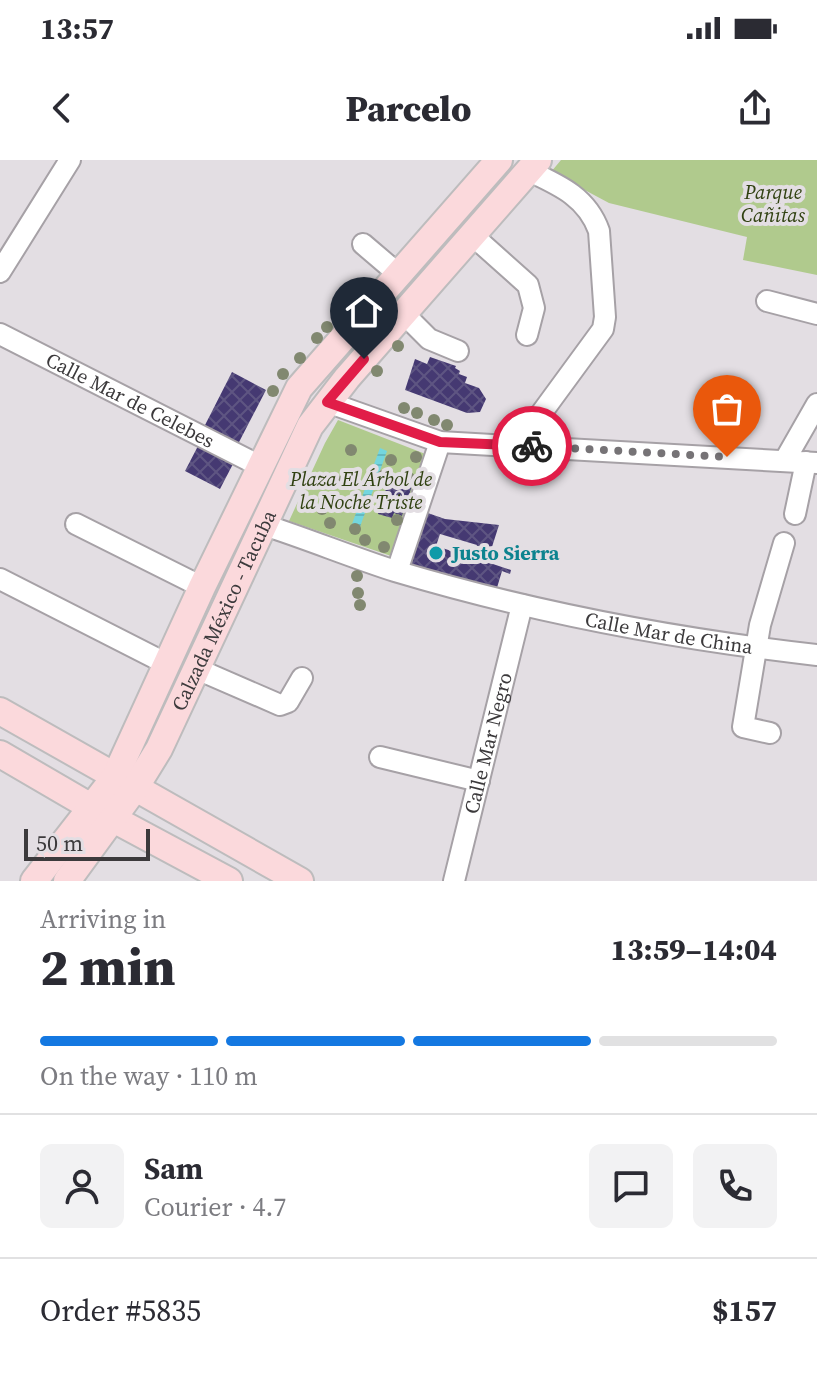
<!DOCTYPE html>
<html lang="en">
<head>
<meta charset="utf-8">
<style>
  body { margin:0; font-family:"Source Serif 4",serif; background:#f2f2f3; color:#2b2b33; height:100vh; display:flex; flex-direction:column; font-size:30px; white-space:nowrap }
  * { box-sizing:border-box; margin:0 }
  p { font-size:26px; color:#7c7c81 }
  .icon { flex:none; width:44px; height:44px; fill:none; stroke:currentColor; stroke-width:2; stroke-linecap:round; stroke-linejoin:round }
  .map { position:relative; height:721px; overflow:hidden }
  .sheet { display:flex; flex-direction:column; background:#fff; flex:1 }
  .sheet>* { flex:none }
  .scale { position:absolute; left:24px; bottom:20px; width:126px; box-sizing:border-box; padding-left:8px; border:4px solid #3c3a3c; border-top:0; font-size:22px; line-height:28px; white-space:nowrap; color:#3c3a3c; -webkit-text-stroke:6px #e3dee3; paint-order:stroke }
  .pin { position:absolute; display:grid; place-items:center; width:68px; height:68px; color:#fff; margin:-82px -34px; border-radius:50% 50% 50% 0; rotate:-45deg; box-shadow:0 0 8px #0007 }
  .pin .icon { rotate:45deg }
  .courier { position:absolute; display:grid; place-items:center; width:80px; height:80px; margin:-40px; border:6px solid #e11d48; border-radius:50%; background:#fff; color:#222; box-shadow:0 2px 10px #0007 }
  .overview em { font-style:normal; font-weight:800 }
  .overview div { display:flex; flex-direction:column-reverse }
  .overview { display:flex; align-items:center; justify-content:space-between; height:136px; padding:0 40px }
  h1 { font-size:52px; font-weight:800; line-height:60px }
  .bar { display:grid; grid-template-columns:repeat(4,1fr); gap:12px 8px; align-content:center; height:96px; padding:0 40px }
  .bar i { height:10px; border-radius:6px; background:#e1e1e2 }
  .bar .current { background:#1478e1 }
  .bar p { grid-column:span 4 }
  .line { display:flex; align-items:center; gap:20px; padding:0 40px; border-top:2px solid #e1e1e2 }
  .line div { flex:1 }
  .round { display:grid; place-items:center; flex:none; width:84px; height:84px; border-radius:12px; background:#f2f2f3 }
  .status { display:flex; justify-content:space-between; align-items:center; height:56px; padding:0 40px; background:#fff; direction:ltr }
  .status svg { height:22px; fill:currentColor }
  header { display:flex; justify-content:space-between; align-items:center; height:104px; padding:0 40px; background:#fff; font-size:36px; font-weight:800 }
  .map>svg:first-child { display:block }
  .green { fill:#b0ca8d }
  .water { fill:url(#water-rules) }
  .building { fill:url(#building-cross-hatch); fill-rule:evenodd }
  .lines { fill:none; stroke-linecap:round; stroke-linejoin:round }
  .minor-casing { stroke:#a6a1a6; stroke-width:24 }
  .major-casing { stroke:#bdbcbd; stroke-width:30 }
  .minor { stroke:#fff; stroke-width:20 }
  .major { stroke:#fbd9dc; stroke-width:26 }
  .tree { fill:#818870 }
  .done { stroke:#767376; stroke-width:8; stroke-dasharray:0 14.4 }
  .route { stroke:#e11d48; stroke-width:10 }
  .culture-dot { fill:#0f9aa8; stroke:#e3dee3; stroke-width:3 }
  .labels { text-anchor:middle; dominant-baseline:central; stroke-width:8; stroke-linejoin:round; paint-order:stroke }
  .park-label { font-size:20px; font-style:italic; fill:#304111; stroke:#e3dee3 }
  .street-label { font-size:20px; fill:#3c3a3c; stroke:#e3dee3 }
  .culture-label { font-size:20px; font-weight:bold; fill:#0d838f; stroke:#e3dee3; text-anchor:start }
</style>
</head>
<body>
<div class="status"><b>13:57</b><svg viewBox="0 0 49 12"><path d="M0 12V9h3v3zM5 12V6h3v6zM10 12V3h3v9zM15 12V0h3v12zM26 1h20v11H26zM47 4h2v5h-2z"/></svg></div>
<header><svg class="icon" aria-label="back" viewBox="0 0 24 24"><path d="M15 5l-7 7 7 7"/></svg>Parcelo<svg class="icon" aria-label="share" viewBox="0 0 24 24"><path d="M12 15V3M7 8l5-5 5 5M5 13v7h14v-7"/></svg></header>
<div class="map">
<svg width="817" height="721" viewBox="0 0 817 721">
  <defs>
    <pattern id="water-rules" width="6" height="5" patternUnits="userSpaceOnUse" patternTransform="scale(2)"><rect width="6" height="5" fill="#74d6de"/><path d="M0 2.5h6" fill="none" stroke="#65b8bf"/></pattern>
    <pattern id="building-cross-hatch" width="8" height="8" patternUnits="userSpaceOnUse" patternTransform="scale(2)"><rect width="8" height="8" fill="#453972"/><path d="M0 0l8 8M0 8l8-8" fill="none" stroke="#5e5582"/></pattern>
  </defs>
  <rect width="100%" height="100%" fill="#e3dee3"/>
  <path class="green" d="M 561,0 L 817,0 L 817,115 L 743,100 L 747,77 L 609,43 L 551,12 Z
    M 338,260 L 428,295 L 394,397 L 289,361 L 325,283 Z"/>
  <path class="water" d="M 380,288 L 387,291 L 360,367 L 352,364 Z"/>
  <path class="building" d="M 430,197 L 456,206 L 455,208 L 460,211 L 459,214 L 467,217 L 465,223 L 479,228 L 486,239 L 480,252 L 467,253 L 405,230 L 415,199 L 427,204 Z
    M 232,212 L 266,230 L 237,286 L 203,269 Z
    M 198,286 L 233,304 L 220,329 L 185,311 Z
    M 401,322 L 412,326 L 402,356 L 394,353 L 392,358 L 378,354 L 387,326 L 398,330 Z
    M 425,352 L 445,359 L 499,365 L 491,390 L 485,388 L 481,400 L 511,410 L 510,414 L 502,411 L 496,431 L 409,404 ZM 440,374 L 477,385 L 473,398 L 436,386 Z"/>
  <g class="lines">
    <defs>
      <g id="minor">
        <path d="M 472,75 L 528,125 L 534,148 L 527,175"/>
        <path d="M 363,84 L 397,113"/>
        <path d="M 0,112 L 70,0"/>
        <path d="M 767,141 L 817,154"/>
        <path d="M 404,154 L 429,179 L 458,191"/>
        <path id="s1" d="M 0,174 L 260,306"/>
        <path d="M 327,242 L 440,282 L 817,303"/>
        <path d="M 518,285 L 603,169 L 605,157 L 599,71 C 587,37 559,25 529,11"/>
        <path d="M 785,300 L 817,244"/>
        <path d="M 795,354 L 806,302"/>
        <path d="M 76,364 L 202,427"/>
        <path id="s2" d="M 264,365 C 308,379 351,397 395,411 C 532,452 675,479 817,495"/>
        <path d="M 397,411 L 440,282"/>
        <path d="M 0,419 L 167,504"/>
        <path d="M 197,509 L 280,545 L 288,542 L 302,518"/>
        <path d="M 770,573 L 743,567 L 760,465 L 784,383"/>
        <path d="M 380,597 L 479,621"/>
        <path id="s3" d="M 454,721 L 522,445"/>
      </g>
      <g id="major">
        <path d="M 0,551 L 300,721"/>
        <path d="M 0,594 L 91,647 L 229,721"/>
        <path d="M 34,721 L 115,617 L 202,427 L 299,228 L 499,0"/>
        <path id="s4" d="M 67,721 L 135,628 L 159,589 L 310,266 L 347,218 L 538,0"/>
      </g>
    </defs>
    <use href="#minor" class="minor-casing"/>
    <use href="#major" class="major-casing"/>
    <use href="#minor" class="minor"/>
    <use href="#major" class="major"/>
  </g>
  <g class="tree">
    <circle cx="327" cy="167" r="6"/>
    <circle cx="317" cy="178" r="6"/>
    <circle cx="398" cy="186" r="6"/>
    <circle cx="300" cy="198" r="6"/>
    <circle cx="377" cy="211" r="6"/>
    <circle cx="283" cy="214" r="6"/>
    <circle cx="273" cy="231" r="6"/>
    <circle cx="404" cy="248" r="6"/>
    <circle cx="417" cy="253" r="6"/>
    <circle cx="434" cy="260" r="6"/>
    <circle cx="447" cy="265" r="6"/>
    <circle cx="351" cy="290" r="6"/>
    <circle cx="416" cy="297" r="6"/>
    <circle cx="391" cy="300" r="6"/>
    <circle cx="383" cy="316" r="6"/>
    <circle cx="409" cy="318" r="6"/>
    <circle cx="337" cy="321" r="6"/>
    <circle cx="322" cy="349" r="6"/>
    <circle cx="397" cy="360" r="6"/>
    <circle cx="330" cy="363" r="6"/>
    <circle cx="355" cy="369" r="6"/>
    <circle cx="365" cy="380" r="6"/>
    <circle cx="384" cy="387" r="6"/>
    <circle cx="357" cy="416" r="6"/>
    <circle cx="358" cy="433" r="6"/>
    <circle cx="360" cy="445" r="6"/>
  </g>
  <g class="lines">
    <path class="done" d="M 532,286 L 727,297"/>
    <path class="route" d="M 364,199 L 327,242 L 440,282 L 532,286"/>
  </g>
  <circle class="culture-dot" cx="436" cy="393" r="8"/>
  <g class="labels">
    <g class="park-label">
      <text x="773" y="32">Parque<tspan x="773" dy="23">Cañitas</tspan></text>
      <text x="361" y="319">Plaza El Árbol de<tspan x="361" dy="23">la Noche Triste</tspan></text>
    </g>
    <g class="street-label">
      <text stroke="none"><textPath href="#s1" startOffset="146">Calle Mar de Celebes</textPath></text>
      <text stroke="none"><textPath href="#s4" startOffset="314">Calzada México - Tacuba</textPath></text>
      <text stroke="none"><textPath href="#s2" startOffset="420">Calle Mar de China</textPath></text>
      <text stroke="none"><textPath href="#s3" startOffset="142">Calle Mar Negro</textPath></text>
    </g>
    <g class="culture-label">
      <text x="452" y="393">Justo Sierra</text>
    </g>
  </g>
</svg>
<div class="scale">50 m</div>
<div class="pin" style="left:727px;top:297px;background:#ea580c"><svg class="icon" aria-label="bag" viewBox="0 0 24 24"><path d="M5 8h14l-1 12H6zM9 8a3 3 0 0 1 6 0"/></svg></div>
<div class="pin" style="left:364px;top:199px;background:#1f2937"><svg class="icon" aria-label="home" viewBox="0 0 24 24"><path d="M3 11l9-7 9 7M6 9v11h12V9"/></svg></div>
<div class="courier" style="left:532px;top:286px"><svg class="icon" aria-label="bike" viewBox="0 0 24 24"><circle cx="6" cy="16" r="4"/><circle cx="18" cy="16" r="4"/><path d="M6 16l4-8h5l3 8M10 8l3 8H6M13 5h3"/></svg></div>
</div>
<section class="sheet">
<div class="overview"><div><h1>2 min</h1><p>Arriving in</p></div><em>13:59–14:04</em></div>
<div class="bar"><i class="current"></i><i class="current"></i><i class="current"></i><i></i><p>On the way · 110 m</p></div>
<div class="line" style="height:144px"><a class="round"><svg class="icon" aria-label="person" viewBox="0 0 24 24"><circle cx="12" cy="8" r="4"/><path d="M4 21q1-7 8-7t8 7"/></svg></a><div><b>Sam</b><p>Courier · 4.7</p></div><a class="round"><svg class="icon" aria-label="chat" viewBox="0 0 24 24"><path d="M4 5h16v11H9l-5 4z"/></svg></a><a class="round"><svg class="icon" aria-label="phone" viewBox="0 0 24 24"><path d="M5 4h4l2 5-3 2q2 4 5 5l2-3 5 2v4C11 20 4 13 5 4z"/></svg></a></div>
<div class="line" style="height:104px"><div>Order #5835</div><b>$157</b></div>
</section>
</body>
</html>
